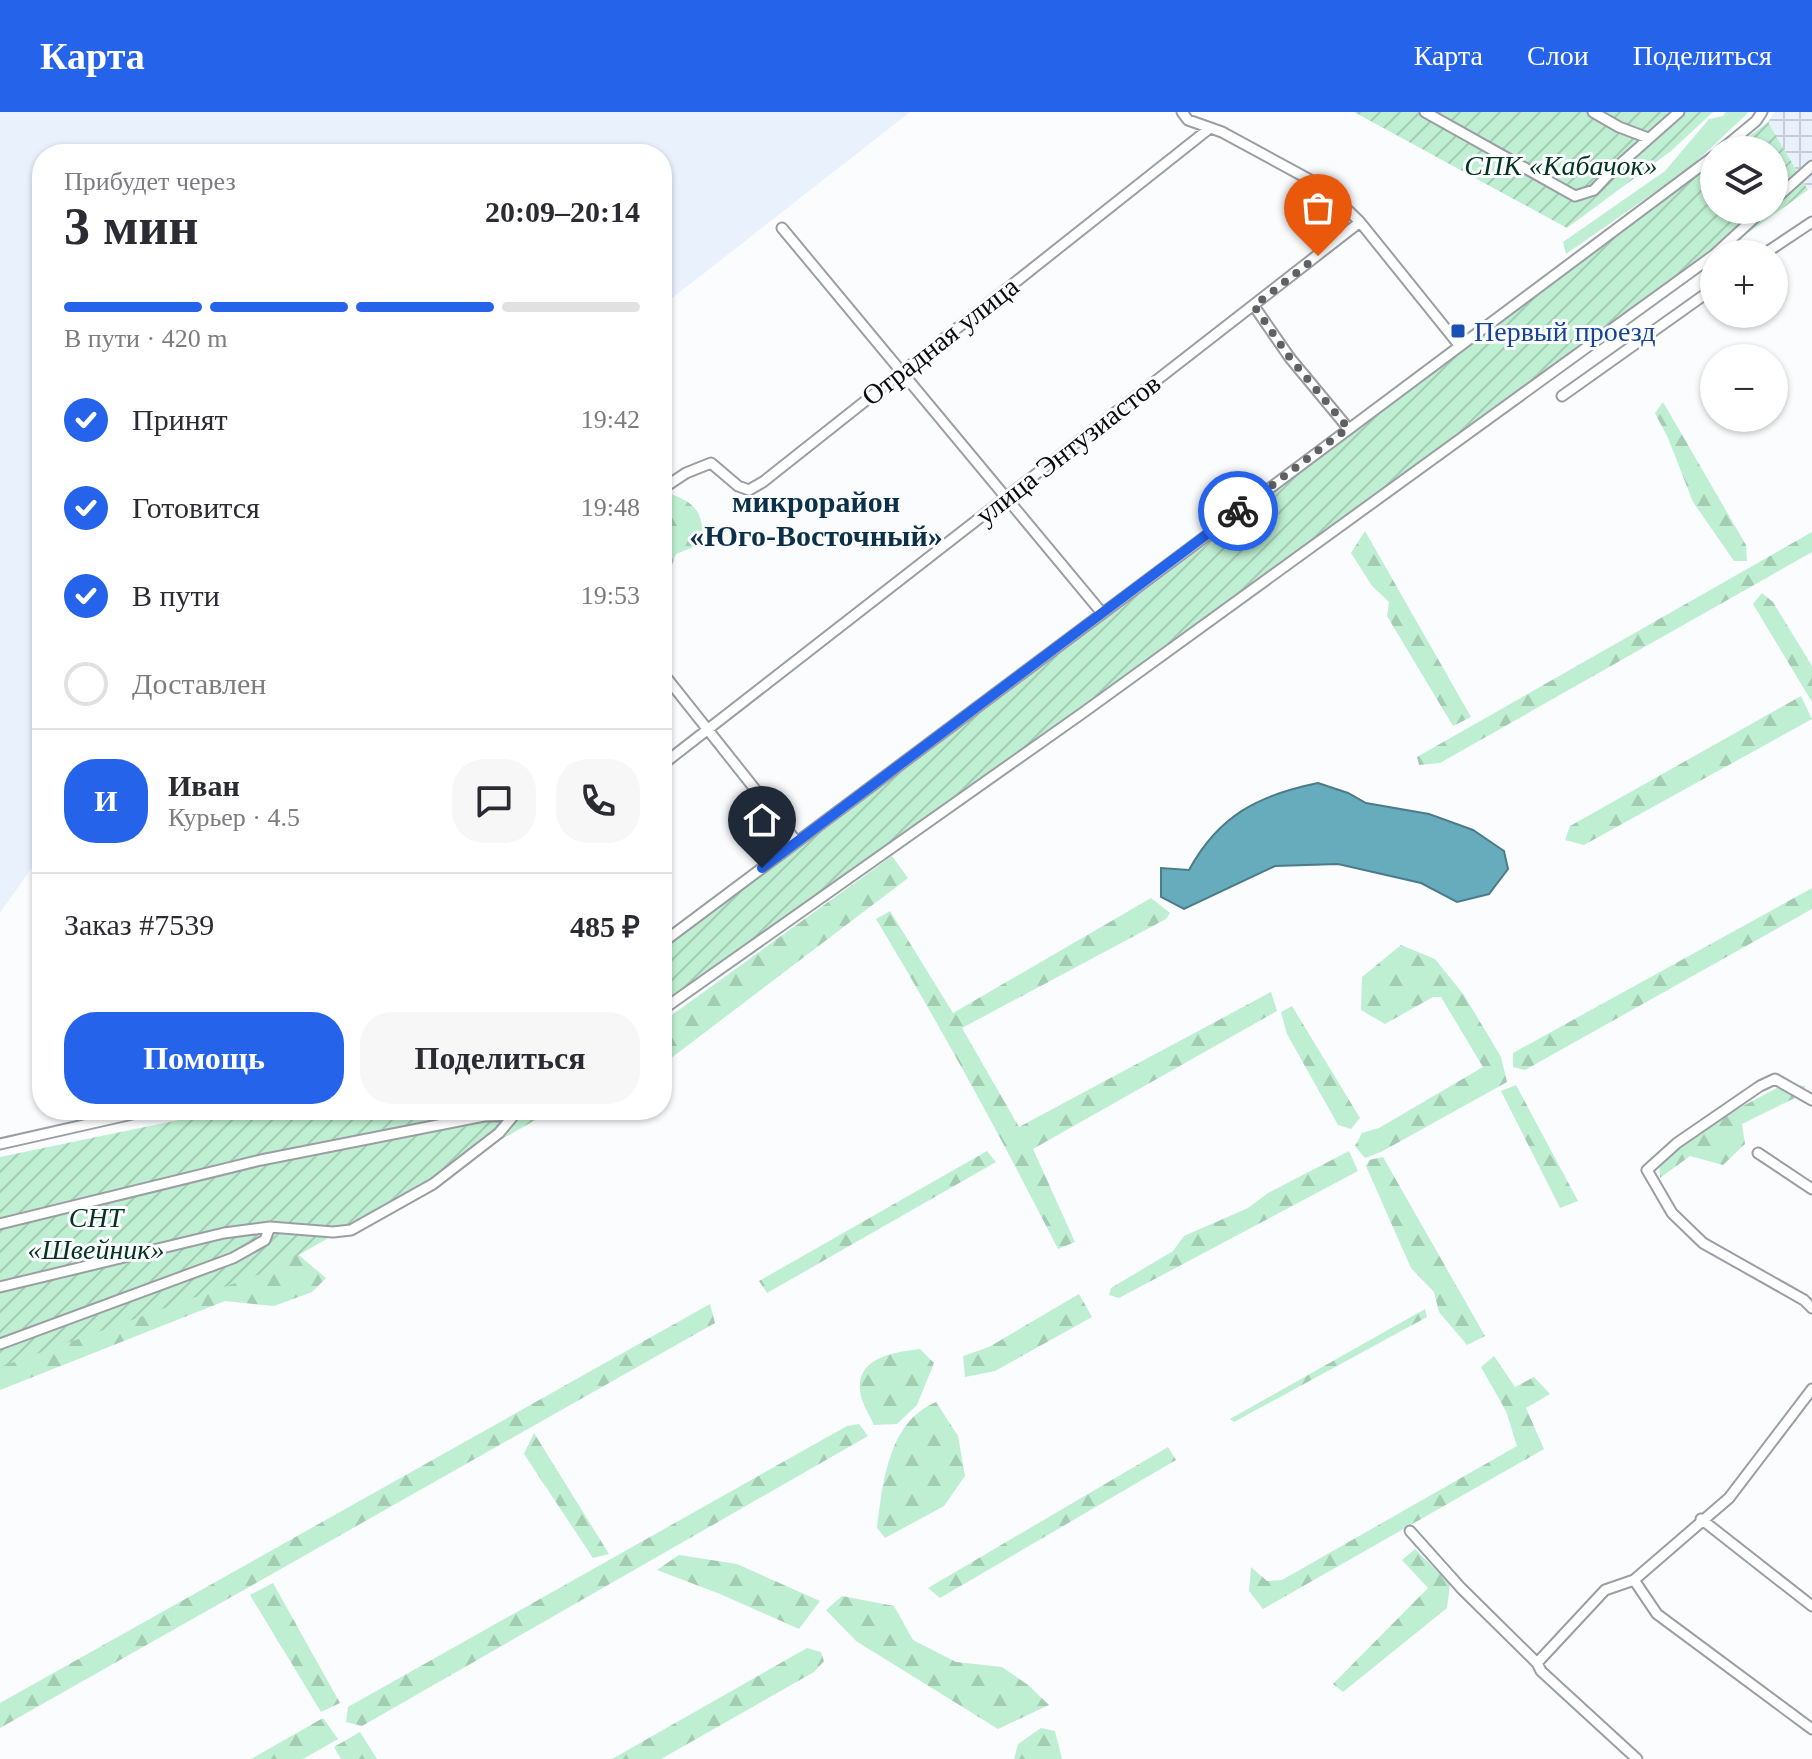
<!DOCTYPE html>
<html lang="ru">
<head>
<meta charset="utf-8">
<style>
  body { margin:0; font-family:"Times New Roman",serif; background:#f7f7f7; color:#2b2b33; height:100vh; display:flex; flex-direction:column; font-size:30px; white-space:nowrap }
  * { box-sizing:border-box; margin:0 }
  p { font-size:26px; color:#7c7c81 }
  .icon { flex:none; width:44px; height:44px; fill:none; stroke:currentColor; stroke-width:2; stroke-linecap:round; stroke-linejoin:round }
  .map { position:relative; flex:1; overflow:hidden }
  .sheet { position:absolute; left:32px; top:32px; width:640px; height:976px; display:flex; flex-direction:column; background:#fff; border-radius:32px; box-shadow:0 2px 6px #0004 }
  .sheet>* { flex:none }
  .fabs { position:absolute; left:1700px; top:24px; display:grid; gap:16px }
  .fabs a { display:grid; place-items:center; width:88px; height:88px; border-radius:50%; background:#fff; box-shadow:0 2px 6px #0004; font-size:40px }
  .pin { position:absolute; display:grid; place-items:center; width:68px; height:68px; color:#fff; margin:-82px -34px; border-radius:50% 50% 50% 0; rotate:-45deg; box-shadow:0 0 8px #0007 }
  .pin .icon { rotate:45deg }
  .courier { position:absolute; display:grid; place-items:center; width:80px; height:80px; margin:-40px; border:6px solid #2563eb; border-radius:50%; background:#fff; color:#222; box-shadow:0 2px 10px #0007 }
  .head em { font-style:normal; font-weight:600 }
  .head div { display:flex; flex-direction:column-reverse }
  .head { display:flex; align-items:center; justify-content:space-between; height:136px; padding:0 32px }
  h1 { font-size:52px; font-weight:600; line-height:60px }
  .bar { display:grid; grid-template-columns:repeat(4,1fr); gap:12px 8px; align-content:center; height:96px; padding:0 32px }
  .bar i { height:10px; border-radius:6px; background:#e1e1e2 }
  .bar .selected { background:#2563eb }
  .bar p { grid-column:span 4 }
  .line { display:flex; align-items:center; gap:20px; padding:0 32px; border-top:2px solid #e1e1e2 }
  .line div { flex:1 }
  .round { display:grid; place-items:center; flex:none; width:84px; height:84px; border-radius:32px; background:#f7f7f7 }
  ol { padding:0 32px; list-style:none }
  li { display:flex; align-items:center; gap:24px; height:88px }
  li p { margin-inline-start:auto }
  li .icon { padding:8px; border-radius:50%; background:#2563eb; color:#fff; stroke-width:4 }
  li:last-child { color:#7c7c81 }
  li i { width:44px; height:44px; border:4px solid #e1e1e2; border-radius:50% }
  .primary-button { display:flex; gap:16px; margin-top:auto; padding:16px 32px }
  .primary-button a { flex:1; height:92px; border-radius:32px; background:#2563eb; color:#fff; font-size:32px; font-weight:600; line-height:92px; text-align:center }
  .primary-button a+a { background:#f7f7f7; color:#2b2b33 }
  header { display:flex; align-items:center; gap:48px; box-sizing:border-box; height:112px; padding:0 40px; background:#2563eb; color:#fff }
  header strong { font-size:38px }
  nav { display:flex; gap:44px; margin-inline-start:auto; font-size:28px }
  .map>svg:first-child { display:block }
  .built { fill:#e9f1fd }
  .industrial { fill:url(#industrial-grid) }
  .grass { fill:#bfefd2 }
  .forest { fill:url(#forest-firs) }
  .garden { fill:url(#garden-furrows) }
  .water { fill:#66acbd; stroke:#4b7c88; stroke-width:2 }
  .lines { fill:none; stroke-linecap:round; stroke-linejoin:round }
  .minor-casing { stroke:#9b9fa4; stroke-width:13 }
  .minor { stroke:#fff; stroke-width:9 }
  .done { stroke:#5f6062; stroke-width:8; stroke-dasharray:0 14.4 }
  .route { stroke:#2563eb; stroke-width:10 }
  .transit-dot { fill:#1a4fb4; stroke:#fafcfe; stroke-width:3 }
  .labels { text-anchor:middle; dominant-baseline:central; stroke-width:6; stroke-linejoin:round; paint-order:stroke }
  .park-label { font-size:28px; font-style:italic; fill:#04331e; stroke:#fafcfe }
  .transit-label { font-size:28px; fill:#164399; stroke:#fafcfe; text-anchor:start }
  .street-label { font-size:28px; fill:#0b0c0e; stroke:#fafcfe }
  .neighbourhood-label { font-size:30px; font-weight:bold; fill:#0b3048; stroke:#fafcfe }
</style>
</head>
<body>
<header>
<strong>Карта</strong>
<nav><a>Карта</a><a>Слои</a><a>Поделиться</a></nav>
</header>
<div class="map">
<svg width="1812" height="1647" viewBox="0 0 1812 1647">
  <defs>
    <pattern id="industrial-grid" width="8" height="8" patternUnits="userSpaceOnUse" patternTransform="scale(2)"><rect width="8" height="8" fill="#e9f1fd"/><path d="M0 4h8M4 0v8" fill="none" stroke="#c6cdd8"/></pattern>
    <pattern id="forest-firs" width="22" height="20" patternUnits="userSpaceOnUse" patternTransform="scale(2)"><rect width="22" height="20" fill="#bfefd2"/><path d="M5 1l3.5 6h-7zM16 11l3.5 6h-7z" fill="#a3ccb3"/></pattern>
    <pattern id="garden-furrows" width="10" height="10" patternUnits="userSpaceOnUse" patternTransform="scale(2)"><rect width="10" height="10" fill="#bfefd2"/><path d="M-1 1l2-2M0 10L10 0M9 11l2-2" fill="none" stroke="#a3ccb3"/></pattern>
  </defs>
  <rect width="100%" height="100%" fill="#fafcfe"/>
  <path class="built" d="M 0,0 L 910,0 L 662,194 L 662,42 L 42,42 L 42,741 L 0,801 Z"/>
  <path class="industrial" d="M 1775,0 L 1812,0 L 1812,76 L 1808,78 L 1768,10 Z"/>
  <path class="grass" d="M 1726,0 L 1749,0 L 1688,57 L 1566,142 L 1563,130 L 1665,59 L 1709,7 L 1723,4 Z"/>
  <path class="forest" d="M 1663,290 L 1746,433 L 1747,449 L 1734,449 L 1693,390 L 1668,326 L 1655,301 Z
    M 671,382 C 693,390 701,398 703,421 L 694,435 L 676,442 L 672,453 L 662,464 L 662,385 Z
    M 1365,419 L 1471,605 L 1453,614 L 1387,504 L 1389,490 L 1372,474 L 1351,441 Z
    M 1812,420 L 1812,440 L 1440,651 L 1419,653 L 1417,645 Z
    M 1762,481 L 1773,490 L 1812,554 L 1812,590 L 1753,492 Z
    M 1801,584 L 1812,607 L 1584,733 L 1565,728 L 1570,714 Z
    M 892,744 L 908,766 L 662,953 L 662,910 Z
    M 1812,776 L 1812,797 L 1525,958 L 1513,955 L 1513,941 Z
    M 1151,786 L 1170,801 L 1166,807 L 962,916 L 1019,1015 L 1271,880 L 1277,899 L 1033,1037 L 1075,1130 L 1058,1137 C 1001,1025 941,915 876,807 L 890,799 L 953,901 Z
    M 1401,833 L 1435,847 L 1464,883 L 1501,945 L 1507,970 L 1381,1040 L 1365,1046 L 1355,1034 L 1362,1021 L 1379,1016 L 1483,955 L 1441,885 L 1433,885 L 1385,912 L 1361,898 L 1362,865 Z
    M 1292,894 L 1360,1006 L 1351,1017 L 1338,1013 L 1287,922 L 1281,900 Z
    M 1784,972 L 1805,974 L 1805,981 L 1742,1012 L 1745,1032 L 1723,1053 L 1690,1044 L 1660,1066 L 1659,1047 L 1662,1037 Z
    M 1516,973 L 1578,1089 L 1560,1096 L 1501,979 Z
    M 987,1039 L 996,1050 L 767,1181 L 759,1169 Z
    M 1349,1039 L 1358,1059 L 1119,1186 L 1109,1183 L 1111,1176 L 1173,1139 L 1184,1124 L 1248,1096 L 1268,1081 Z
    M 1383,1045 L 1485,1224 L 1467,1233 L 1439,1200 L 1434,1180 L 1411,1156 L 1366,1054 L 1369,1048 Z
    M 287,1133 L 326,1166 L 312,1180 L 274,1194 L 225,1189 L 0,1278 L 0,1239 Z
    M 1079,1182 L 1092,1205 L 995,1259 L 965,1265 L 963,1244 L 989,1235 Z
    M 710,1192 L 715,1211 L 0,1616 L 0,1591 Z
    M 1425,1197 L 1427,1205 L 1234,1310 L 1230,1307 Z
    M 920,1237 L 934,1251 L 917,1293 L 897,1312 L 874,1313 C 870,1304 863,1293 861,1284 C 852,1246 894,1240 920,1237 Z
    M 1494,1244 L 1515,1275 L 1534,1265 L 1550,1282 L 1526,1296 L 1544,1337 L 1263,1497 L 1249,1479 L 1251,1455 L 1267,1469 L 1282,1468 L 1517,1334 L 1506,1299 L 1481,1255 Z
    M 936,1290 L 958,1324 L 965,1364 L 944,1394 L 885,1426 L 877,1416 C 883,1371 888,1310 936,1290 Z
    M 859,1312 L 868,1324 L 362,1614 L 346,1610 L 348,1595 L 847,1314 Z
    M 534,1321 L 609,1442 L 593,1446 L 524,1342 Z
    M 1168,1335 L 1176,1348 L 940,1486 L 928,1476 Z
    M 1415,1437 L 1450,1472 L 1447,1496 L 1343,1580 L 1333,1572 L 1428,1476 L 1402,1448 Z
    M 679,1443 L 737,1452 L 820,1489 L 799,1517 L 720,1482 L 657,1458 Z
    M 273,1471 L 340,1591 L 321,1600 L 250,1483 Z
    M 842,1484 L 894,1494 L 913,1528 L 956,1550 L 1002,1555 L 1028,1573 L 1049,1593 L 998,1617 L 856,1529 L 826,1498 Z
    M 807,1536 L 821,1540 L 824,1549 L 814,1560 L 661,1647 L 612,1647 Z
    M 323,1606 L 338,1627 L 303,1647 L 251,1647 Z
    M 1041,1616 L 1055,1619 L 1062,1647 L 1014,1647 L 1018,1632 Z
    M 360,1620 L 377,1647 L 341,1647 L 334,1635 Z"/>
  <path class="garden" d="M 1354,0 L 1713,0 L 1671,39 L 1567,116 Z
    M 1768,10 L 1808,78 L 662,900 L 662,838 L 1714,51 L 1714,98 L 1774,98 L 1774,38 L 1731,38 Z
    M 227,998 L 553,998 L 274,1157 L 0,1255 L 0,1045 Z"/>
  <path class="water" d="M 1318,671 L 1348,681 L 1366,691 L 1429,702 L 1473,718 L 1504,739 L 1508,757 L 1489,782 L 1457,790 L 1421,771 L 1338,752 L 1275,754 L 1184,797 L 1161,785 L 1161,756 L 1189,758 C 1219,703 1259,683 1318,671 Z"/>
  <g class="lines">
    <defs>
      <path id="minor" d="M 1182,0 L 1188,8 L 1222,20 L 1325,76 L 1360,110 L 1459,233
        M 1425,0 L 1575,84 L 1594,78 L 1610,61 L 1679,0
        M 1593,0 L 1619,15 L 1648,26
        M 1721,38 L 1756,9 L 1762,0
        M 1774,88 L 1812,54
        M 782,116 L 1102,501
        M 1715,142 L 1763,98
        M 1764,142 L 1812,110
        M 1254,194 L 1290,246 L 1348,316
        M 1562,284 L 1714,176
        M 662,377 L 686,361 L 711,351 L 738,374 L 749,378 L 763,370 L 1210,16
        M 662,560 L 797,730
        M 662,653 L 1360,110
        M 662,831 L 1714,44
        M 662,898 L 1084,600 L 1714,143
        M 1812,988 L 1775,967 L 1760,974 L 1677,1031 L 1647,1058 L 1672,1101 L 1703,1131 L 1804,1188 L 1812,1196
        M 0,1032 L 150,998
        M 1758,1041 L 1812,1077
        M 0,1112 L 261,1048 L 484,1004 L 514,1003 L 521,998
        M 0,1175 L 224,1121 L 270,1115 L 333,1120 L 351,1118 L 433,1072 L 499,1021 L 514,1003
        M 0,1232 L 233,1146 L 265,1128 L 270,1115
        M 1701,1407 L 1812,1494
        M 1410,1419 L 1461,1476 L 1537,1551 L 1541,1559 L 1637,1647
        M 1634,1468 L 1657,1502 L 1812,1617
        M 1537,1551 L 1605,1478 L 1634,1468 L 1729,1386 L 1812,1277"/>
    </defs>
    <use href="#minor" class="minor-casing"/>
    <use href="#minor" class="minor"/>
  </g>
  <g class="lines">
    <path class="done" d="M 1238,399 L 1348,316 L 1290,246 L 1254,194 L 1318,144"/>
    <path class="route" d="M 762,756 L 1238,399"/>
  </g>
  <rect class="transit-dot" x="1450" y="211" width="16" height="16" rx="4"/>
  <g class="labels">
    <g class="park-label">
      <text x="1561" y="53">СПК «Кабачок»</text>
      <text x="96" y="1105">СНТ<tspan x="96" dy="32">«Швейник»</tspan></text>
    </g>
    <g class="transit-label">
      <text x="1474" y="219">Первый проезд</text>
    </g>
    <g class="street-label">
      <text transform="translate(940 229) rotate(-38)">Отрадная улица</text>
      <text transform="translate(1068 337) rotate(-38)">улица Энтузиастов</text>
    </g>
    <g class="neighbourhood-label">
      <text x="816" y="389">микрорайон<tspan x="816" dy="34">«Юго-Восточный»</tspan></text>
    </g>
  </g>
</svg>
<div class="fabs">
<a><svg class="icon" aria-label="layers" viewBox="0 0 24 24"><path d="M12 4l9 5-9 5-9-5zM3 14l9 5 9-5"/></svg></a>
<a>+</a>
<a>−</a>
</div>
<div class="pin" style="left:1318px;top:144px;background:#ea580c"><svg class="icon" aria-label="bag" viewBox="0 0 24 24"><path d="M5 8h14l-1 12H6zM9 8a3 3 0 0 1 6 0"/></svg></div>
<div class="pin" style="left:762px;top:756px;background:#1f2937"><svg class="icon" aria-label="home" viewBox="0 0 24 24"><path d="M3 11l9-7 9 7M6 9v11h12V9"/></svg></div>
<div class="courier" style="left:1238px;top:399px"><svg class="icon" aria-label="bike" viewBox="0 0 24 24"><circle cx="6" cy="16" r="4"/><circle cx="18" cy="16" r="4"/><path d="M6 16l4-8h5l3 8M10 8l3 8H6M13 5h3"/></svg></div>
<section class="sheet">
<div class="head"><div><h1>3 мин</h1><p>Прибудет через</p></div><em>20:09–20:14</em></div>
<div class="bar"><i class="selected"></i><i class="selected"></i><i class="selected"></i><i></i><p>В пути · 420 m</p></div>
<ol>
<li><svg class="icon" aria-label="check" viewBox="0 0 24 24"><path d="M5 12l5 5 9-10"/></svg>Принят<p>19:42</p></li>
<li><svg class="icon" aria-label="check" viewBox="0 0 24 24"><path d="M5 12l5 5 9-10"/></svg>Готовится<p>19:48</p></li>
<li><svg class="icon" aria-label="check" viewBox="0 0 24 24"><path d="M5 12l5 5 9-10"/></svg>В пути<p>19:53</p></li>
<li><i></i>Доставлен</li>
</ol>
<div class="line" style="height:144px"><b class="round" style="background:#2563eb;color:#fff">И</b><div><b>Иван</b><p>Курьер · 4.5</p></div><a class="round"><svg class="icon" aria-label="chat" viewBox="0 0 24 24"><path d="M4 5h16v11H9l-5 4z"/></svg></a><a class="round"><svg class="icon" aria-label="phone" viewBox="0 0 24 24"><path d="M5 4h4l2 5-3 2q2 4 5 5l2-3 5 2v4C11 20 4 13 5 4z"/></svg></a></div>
<div class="line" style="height:104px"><div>Заказ #7539</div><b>485 ₽</b></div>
<div class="primary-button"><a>Помощь</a><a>Поделиться</a></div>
</section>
</div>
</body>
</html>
